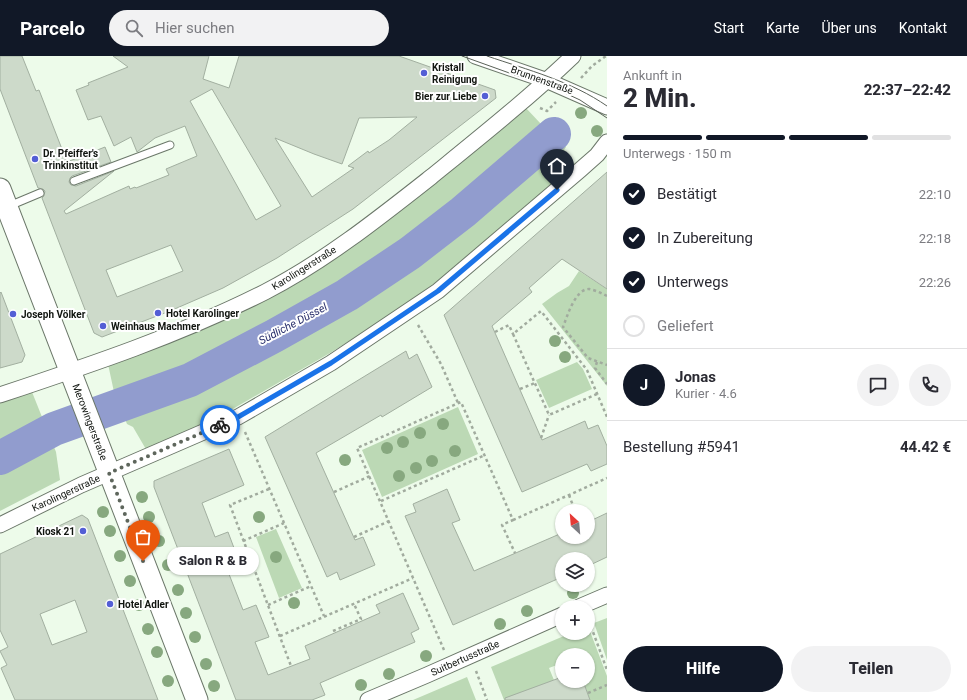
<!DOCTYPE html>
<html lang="de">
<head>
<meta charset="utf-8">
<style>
  body { margin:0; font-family:Roboto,sans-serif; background:#f2f2f3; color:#2b2b33; height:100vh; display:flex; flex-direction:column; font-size:15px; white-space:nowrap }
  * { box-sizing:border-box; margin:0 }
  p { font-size:13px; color:#7c7c81 }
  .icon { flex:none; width:22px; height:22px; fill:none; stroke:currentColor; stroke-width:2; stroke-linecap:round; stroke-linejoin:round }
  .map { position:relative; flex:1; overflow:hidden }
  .side { display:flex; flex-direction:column; background:#fff; width:360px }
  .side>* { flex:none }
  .needle { width:26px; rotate:334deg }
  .buttons { position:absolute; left:555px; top:448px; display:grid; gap:8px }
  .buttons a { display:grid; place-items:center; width:40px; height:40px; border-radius:50%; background:#fff; box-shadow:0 1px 3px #0004; font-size:20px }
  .pin { position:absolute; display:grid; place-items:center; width:34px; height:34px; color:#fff; margin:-41px -17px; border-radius:50% 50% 50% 0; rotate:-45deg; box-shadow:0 0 4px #0007 }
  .pin .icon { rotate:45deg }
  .courier { position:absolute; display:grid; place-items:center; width:40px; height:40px; margin:-20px; border:3px solid #1a73e8; border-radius:50%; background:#fff; color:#222; box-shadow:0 1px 5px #0007 }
  .bubble { position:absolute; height:28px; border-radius:14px; background:#fff; box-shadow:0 1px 3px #0004; font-size:13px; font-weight:800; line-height:28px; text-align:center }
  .overview em { font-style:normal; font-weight:800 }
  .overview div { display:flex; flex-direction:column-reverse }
  .overview { display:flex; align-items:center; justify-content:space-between; height:68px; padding:0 16px }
  h1 { font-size:26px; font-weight:800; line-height:30px }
  .bar { display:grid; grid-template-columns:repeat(4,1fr); gap:6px 4px; align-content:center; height:48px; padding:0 16px }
  .bar i { height:5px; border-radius:3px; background:#e1e1e2 }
  .bar .selected { background:#111827 }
  .bar p { grid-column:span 4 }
  .line { display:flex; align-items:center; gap:10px; padding:0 16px; border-top:1px solid #e1e1e2 }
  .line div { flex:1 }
  .round { display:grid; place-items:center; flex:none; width:42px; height:42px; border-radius:21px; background:#f2f2f3 }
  ol { padding:0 16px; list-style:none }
  li { display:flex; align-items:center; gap:12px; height:44px }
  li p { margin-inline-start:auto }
  li .icon { padding:4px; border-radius:50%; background:#111827; color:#fff; stroke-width:4 }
  li:last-child { color:#7c7c81 }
  li i { width:22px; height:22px; border:2px solid #e1e1e2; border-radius:50% }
  .cta { display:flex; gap:8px; margin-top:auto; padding:8px 16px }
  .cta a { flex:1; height:46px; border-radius:24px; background:#111827; color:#fff; font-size:16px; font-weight:800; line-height:46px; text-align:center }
  .cta a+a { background:#f2f2f3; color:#2b2b33 }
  header { display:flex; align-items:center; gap:24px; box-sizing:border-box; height:56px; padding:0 20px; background:#111827; color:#fff }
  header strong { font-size:19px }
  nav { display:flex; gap:22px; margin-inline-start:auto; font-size:14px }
  .search { width:280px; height:36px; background:#f2f2f3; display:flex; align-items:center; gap:10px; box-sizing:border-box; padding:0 14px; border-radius:22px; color:#7c7c81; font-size:15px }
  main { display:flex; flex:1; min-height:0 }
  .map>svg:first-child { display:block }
  .green { fill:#bcd9b5 }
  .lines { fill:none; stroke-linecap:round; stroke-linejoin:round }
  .river { stroke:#919cce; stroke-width:34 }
  .building { fill:#cddaca; stroke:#a2afa0; fill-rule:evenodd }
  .service-casing { stroke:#6b7769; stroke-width:9 }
  .minor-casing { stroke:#6b7769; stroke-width:17 }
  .secondary-casing { stroke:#6b7769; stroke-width:23 }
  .path { stroke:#a1ab9e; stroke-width:2.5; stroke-dasharray:3 3; stroke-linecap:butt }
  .service { stroke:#fff; stroke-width:7 }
  .minor { stroke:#fff; stroke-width:15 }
  .secondary { stroke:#fff; stroke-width:21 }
  .tram { stroke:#5a6158; stroke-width:1 }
  .tree { fill:#87a87f }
  .done { stroke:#5e665c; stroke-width:4; stroke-dasharray:0 7.2 }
  .route { stroke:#1a73e8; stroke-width:5 }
  .poi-dot { fill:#535ed5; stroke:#fff; stroke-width:1.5 }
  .labels { text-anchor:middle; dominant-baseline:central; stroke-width:4; stroke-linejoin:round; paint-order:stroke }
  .poi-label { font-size:10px; font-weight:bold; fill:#111510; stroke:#fff; text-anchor:start }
  .street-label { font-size:10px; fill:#111510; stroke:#fff }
  .water-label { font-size:11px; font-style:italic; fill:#292f6c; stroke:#fff }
</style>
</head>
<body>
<header>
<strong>Parcelo</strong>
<div class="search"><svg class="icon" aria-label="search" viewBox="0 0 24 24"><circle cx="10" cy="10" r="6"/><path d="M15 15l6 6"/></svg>Hier suchen</div>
<nav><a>Start</a><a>Karte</a><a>Über uns</a><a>Kontakt</a></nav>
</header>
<main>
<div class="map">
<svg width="607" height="644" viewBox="0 0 607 644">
  <rect width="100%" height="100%" fill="#edfbea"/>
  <path class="green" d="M 525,51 L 541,68 L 548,69 L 566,91 L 564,94 L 571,104 L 572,115 L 415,244 L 330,297 L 224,358 L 147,395 L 133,371 L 127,368 L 114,336 L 108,308 L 267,239 Z
    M 579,215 L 607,233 L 607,330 L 542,248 L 557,237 L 569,230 Z
    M 577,306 L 583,313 L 592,333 L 549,352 L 536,324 Z
    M 32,336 L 56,396 L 60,424 L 0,455 L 0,345 Z
    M 458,351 L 478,398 L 382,441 L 362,394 Z
    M 276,473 L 302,532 L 279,542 L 256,481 Z
    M 607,562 L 607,604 L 594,567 Z
    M 588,570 L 607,620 L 607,644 L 590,644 L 583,625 L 588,625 L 588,599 L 562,599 L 562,607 L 549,612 L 554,624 L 525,644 L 504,644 L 491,611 L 571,577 L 588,577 Z
    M 467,621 L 476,644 L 413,644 Z"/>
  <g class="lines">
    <path class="river" d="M 0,402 L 54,373 L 190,324 L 274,280 L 347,239 L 410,197 L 463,156 L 554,78"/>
  </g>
  <path class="building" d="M 0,0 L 22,0 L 36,35 L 39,34 L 67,106 L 105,91 L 111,106 L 72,120 L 70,122 L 69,126 L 71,129 L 76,130 L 114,115 L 64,155 L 66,158 L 129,130 L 130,133 L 135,131 L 136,132 L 169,119 L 166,113 L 197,100 L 185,70 L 155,82 L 137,96 L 131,81 L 114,90 L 101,60 L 88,64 L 76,34 L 89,29 L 88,27 L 128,11 L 113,0 L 209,0 L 203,23 L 229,32 L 239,0 L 399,0 L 495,34 L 496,42 L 353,153 L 277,202 L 223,232 L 170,255 L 102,281 L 94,277 L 42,142 L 44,140 L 45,135 L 43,133 L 38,132 L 0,33 ZM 212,33 L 281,150 L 256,164 L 190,45 ZM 417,61 L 389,84 L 369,97 L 368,95 L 348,110 L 354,112 L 312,141 L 275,82 L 314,98 L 342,108 L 359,62 ZM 171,189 L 183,215 L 117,241 L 106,214 Z
    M 607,116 L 607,233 L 562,203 L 529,232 L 532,236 L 492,270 L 542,384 L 585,365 L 588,373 L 598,369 L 607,390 L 607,408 L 591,415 L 587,408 L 522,436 L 444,259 Z
    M 1,236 L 25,299 L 22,306 L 0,312 L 0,237 Z
    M 406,295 L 409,303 L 417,298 L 432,331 L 382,361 L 381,359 L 316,397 L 355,484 L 363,481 L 375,509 L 340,524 L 337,516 L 327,521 L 265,381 Z
    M 229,393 L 244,429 L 202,447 L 215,481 L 228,476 L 240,508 L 227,513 L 243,554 L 256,549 L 269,581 L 255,586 L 268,619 L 310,603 L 305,590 L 380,557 L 376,549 L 403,537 L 419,573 L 411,577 L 415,586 L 320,627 L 325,639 L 312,644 L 236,644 L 154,431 L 154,425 Z
    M 447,433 L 460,464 L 452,467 L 474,515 L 562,477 L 562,481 L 588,481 L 588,466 L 607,457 L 607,501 L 588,510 L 588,503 L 562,503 L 562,521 L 453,569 L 405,460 L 416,456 L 413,448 Z
    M 82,459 L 88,463 L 158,644 L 15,644 L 1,612 L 7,609 L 0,595 L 8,591 L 0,574 L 0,498 ZM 75,544 L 87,576 L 52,589 L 40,558 Z
    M 562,621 L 562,625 L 583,625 L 590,644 L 505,644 L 505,642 Z"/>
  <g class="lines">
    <defs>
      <path id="service" d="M 74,125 L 170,89
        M 9,150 L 40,137"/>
      <path id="minor" d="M 475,0 L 548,25 L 607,51
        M 0,339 C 90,309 180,279 265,236 C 325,205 379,162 431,121 C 479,82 529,42 573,0
        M 0,469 L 81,429 L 238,361 L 331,307 L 438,235 L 580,114 L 597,99 L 607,86
        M 579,551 L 607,539
        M 368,644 L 427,619 L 562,559"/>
      <path id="secondary" d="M 0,133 L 197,644"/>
    </defs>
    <use href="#service" class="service-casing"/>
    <use href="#minor" class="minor-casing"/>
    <use href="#secondary" class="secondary-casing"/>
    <path class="path" d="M 581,22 L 592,10 L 606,0
      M 540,52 L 547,55 L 556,46
      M 607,240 C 601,237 595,234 589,233 C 575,233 567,261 563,271 L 588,302 L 607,309
      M 418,269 L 441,308 L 458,347
      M 495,276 L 509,269 L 513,278
      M 597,306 L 595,312 L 607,328
      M 520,333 L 535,327
      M 597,338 L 549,359 L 513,278 L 541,255 L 587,314 L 607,361
      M 245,376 L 324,560
      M 541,382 L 549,359
      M 269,433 L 230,449 L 291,610
      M 334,436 L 370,420
      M 569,439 L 575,455
      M 381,445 L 485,399
      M 513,464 L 607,422
      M 354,481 L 389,465
      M 243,485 L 284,467
      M 268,549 L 311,530
      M 589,565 L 607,614
      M 333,575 L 361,563 L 354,548
      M 280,580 L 413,522
      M 444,594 L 357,392 L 461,346 L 513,464 L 502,469 L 515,497
      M 476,615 L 487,644
      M 588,637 L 607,629"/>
    <use href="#service" class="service"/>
    <use href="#minor" class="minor"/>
    <use href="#secondary" class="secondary"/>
    <path class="tram" d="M 462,0 L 565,37 L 580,44 L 607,62
      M 487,0 C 528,14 571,25 607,50"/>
  </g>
  <g class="tree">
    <circle cx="581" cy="57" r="6"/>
    <circle cx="597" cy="75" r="6"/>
    <circle cx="555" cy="285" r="6"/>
    <circle cx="565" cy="301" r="6"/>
    <circle cx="443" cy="368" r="6"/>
    <circle cx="420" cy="377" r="6"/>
    <circle cx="403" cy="386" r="6"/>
    <circle cx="387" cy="392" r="6"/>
    <circle cx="455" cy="395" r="6"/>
    <circle cx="345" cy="404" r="6"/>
    <circle cx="432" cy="405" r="6"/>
    <circle cx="416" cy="412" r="6"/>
    <circle cx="399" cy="420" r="6"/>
    <circle cx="142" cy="441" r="6"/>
    <circle cx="103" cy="456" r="6"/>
    <circle cx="149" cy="461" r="6"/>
    <circle cx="259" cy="461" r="6"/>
    <circle cx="110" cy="475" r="6"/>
    <circle cx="159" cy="485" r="6"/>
    <circle cx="120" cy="500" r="6"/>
    <circle cx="276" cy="501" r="6"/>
    <circle cx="168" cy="509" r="6"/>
    <circle cx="130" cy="525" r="6"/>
    <circle cx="178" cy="534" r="6"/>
    <circle cx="573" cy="537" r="6"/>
    <circle cx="294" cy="547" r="6"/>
    <circle cx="139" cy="549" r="6"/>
    <circle cx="527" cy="555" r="6"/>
    <circle cx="186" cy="557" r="6"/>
    <circle cx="500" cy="568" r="6"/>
    <circle cx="148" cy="573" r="6"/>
    <circle cx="195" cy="581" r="6"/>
    <circle cx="157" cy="596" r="6"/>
    <circle cx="426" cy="600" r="6"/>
    <circle cx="206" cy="608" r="6"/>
    <circle cx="389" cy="618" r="6"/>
    <circle cx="168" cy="625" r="6"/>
    <circle cx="361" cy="629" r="6"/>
    <circle cx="214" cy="630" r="6"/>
  </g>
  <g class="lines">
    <path class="done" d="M 143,505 L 109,417 L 220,369"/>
    <path class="route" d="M 220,369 L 238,361 L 331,307 L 438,235 L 557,134"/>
  </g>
  <g class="poi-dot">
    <circle cx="424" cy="17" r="4"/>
    <circle cx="485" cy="40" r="4"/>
    <circle cx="35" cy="103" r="4"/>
    <circle cx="158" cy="257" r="4"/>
    <circle cx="13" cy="258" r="4"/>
    <circle cx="103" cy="270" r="4"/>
    <circle cx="83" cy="475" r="4"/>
    <circle cx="110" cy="548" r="4"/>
  </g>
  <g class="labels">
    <g class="poi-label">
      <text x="432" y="11">Kristall<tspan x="432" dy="12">Reinigung</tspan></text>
      <text x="477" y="40" text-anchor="end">Bier zur Liebe</text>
      <text x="43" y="97">Dr. Pfeiffer's<tspan x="43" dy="12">Trinkinstitut</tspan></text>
      <text x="166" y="257">Hotel Karolinger</text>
      <text x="21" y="258">Joseph Völker</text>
      <text x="111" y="270">Weinhaus Machmer</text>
      <text x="75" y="475" text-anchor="end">Kiosk 21</text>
      <text x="118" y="548">Hotel Adler</text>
    </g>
    <g class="street-label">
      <text transform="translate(542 24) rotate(20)">Brunnenstraße</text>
      <text transform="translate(304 212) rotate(-32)">Karolingerstraße</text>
      <text transform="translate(90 366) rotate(69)">Merowingerstraße</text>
      <text transform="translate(66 437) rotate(-25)">Karolingerstraße</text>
      <text transform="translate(465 602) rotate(-24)">Suitbertusstraße</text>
    </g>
    <g class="water-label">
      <text transform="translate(293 268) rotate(-28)">Südliche Düssel</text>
    </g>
  </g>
</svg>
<div class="buttons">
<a><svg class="needle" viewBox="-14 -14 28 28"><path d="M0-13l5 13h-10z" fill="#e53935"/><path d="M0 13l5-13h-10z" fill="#7c7c81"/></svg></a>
<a><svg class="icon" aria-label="layers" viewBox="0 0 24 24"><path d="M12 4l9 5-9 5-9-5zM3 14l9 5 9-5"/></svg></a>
<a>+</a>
<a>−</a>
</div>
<div class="pin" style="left:143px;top:505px;background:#ea580c"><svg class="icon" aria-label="bag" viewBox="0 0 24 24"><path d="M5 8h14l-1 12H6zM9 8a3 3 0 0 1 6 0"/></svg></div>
<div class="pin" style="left:557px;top:134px;background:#1f2937"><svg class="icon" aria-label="home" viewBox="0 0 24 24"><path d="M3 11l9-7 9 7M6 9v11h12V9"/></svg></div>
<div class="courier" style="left:220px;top:369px"><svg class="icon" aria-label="bike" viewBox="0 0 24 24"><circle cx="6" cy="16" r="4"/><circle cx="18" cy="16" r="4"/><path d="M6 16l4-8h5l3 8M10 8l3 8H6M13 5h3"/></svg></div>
<div class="bubble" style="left:167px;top:491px;width:92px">Salon R &amp; B</div>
</div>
<section class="side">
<div class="overview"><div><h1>2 Min.</h1><p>Ankunft in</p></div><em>22:37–22:42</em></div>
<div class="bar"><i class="selected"></i><i class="selected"></i><i class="selected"></i><i></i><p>Unterwegs · 150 m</p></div>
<ol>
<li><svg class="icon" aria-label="check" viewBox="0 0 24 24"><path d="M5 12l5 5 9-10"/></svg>Bestätigt<p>22:10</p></li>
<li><svg class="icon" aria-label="check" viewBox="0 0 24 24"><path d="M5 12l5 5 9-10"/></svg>In Zubereitung<p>22:18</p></li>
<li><svg class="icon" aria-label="check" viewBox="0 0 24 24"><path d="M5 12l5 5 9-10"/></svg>Unterwegs<p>22:26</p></li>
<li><i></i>Geliefert</li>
</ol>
<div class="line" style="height:72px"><b class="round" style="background:#111827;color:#fff">J</b><div><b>Jonas</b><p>Kurier · 4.6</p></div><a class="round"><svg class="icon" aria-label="chat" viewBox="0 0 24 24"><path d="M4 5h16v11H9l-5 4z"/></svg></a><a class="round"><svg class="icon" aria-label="phone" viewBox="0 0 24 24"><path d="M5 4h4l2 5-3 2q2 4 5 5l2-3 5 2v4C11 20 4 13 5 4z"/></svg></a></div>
<div class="line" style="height:52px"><div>Bestellung #5941</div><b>44.42 €</b></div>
<div class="cta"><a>Hilfe</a><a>Teilen</a></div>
</section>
</main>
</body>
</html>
